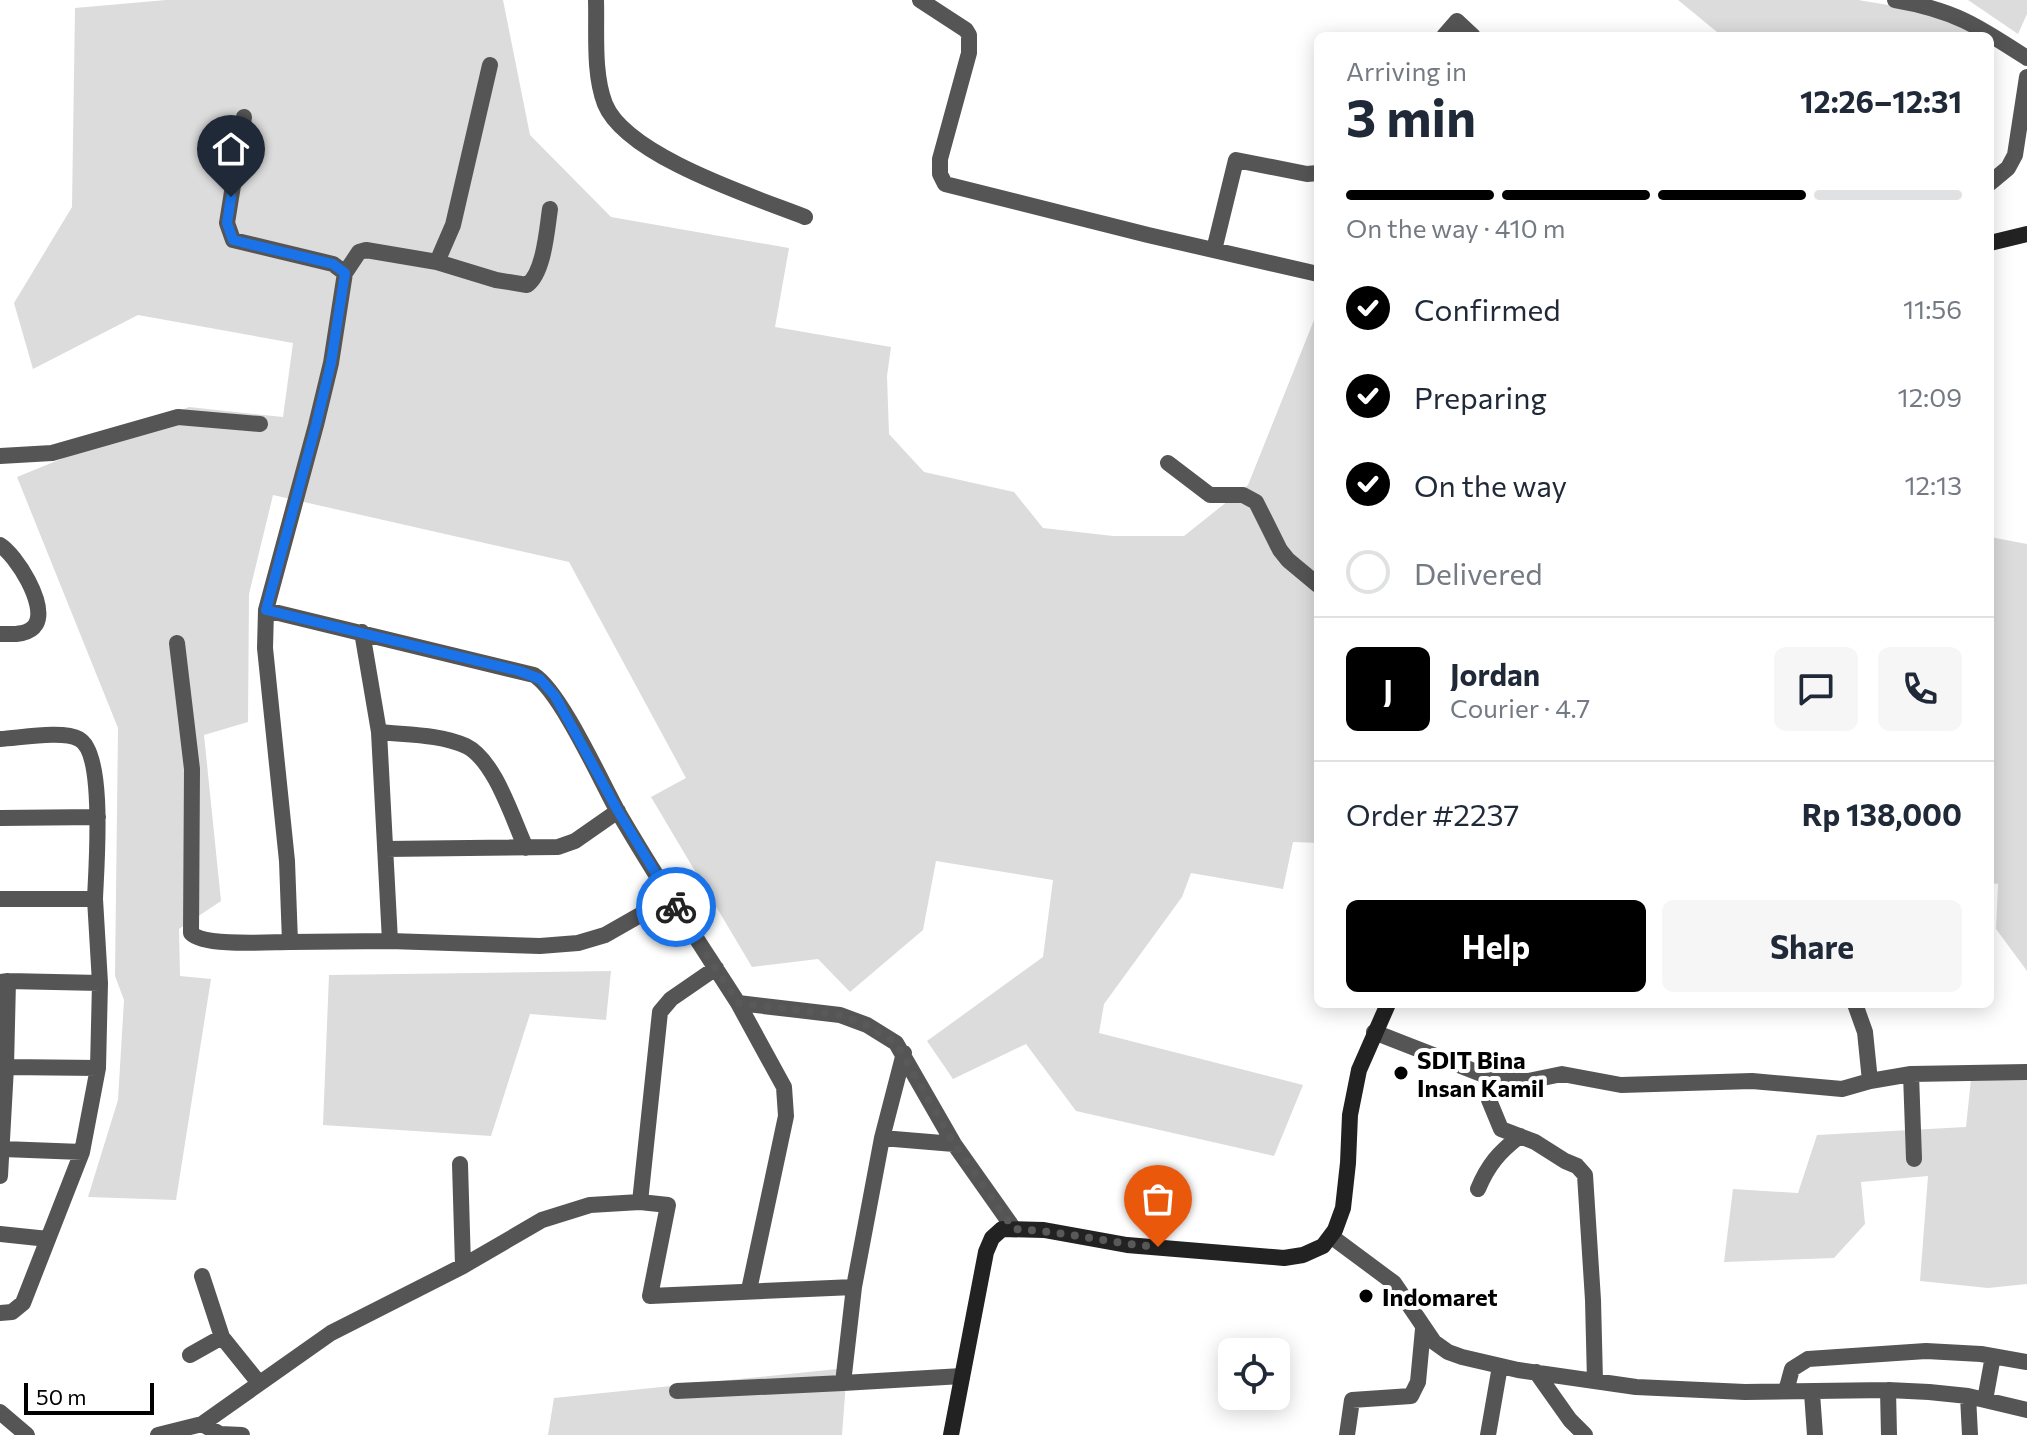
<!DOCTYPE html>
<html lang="en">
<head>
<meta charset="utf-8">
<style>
  body { margin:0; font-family:Commissioner,sans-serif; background:#f6f6f7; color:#1f2937; height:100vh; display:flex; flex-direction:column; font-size:30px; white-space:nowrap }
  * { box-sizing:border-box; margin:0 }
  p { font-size:26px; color:#747a83 }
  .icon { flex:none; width:44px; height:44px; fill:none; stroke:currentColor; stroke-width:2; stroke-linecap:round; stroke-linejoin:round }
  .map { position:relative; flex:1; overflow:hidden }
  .sheet { position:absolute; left:1314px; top:32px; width:680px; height:976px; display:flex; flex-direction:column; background:#fff; border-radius:12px; box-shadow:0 4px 20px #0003 }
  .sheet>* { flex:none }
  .fabs { position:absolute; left:1218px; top:1338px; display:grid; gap:16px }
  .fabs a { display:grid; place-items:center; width:72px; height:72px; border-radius:12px; background:#fff; box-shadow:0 4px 20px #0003; font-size:40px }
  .scale { position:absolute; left:24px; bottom:20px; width:130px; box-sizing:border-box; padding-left:8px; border:4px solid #000; border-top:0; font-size:22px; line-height:28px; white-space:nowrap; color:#000; -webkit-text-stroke:6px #fff; paint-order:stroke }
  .pin { position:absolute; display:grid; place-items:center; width:68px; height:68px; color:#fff; margin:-82px -34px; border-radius:50% 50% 50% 0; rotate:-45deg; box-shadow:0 0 8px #0007 }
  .pin .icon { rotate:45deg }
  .courier { position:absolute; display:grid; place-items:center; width:80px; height:80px; margin:-40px; border:6px solid #1a73e8; border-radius:50%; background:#fff; color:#222; box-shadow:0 2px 10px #0007 }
  .overview em { font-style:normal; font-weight:700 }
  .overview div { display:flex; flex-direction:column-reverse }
  .overview { display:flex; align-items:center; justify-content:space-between; height:136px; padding:0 32px }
  h1 { font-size:52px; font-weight:700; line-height:60px }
  .bar { display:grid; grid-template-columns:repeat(4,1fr); gap:12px 8px; align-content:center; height:96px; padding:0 32px }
  .bar i { height:10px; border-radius:6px; background:#e0e1e3 }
  .bar .active { background:#000 }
  .bar p { grid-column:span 4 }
  .line { display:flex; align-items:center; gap:20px; padding:0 32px; border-top:2px solid #e0e1e3 }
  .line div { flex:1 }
  .round { display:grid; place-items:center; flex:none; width:84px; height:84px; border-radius:12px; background:#f6f6f7 }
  ol { padding:0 32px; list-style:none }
  li { display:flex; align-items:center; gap:24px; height:88px }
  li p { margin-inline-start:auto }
  li .icon { padding:8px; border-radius:50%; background:#000; color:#fff; stroke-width:4 }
  li:last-child { color:#747a83 }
  li i { width:44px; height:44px; border:4px solid #e0e1e3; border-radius:50% }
  .action { display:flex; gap:16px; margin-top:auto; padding:16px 32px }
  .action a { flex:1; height:92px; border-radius:12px; background:#000; color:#fff; font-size:32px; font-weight:700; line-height:92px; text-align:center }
  .action a+a { background:#f6f6f7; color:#1f2937 }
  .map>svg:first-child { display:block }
  .green { fill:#dcdcdc }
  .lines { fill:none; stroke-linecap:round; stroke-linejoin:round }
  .street { stroke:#555; stroke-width:16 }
  .secondary { stroke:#222; stroke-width:16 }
  .done { stroke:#595959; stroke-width:8; stroke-dasharray:0 14.4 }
  .route { stroke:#1a73e8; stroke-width:10 }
  .poi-dot { fill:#000; stroke:#fff; stroke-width:3 }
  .labels { text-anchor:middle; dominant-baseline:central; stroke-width:8; stroke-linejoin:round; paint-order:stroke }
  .poi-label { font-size:24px; font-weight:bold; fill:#000; stroke:#fff; text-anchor:start }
</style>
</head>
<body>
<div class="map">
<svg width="2027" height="1435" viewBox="0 0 2027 1435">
  <rect width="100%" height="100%" fill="#fff"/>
  <path class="green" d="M 166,0 L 503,0 L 530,135 L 611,217 L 789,248 L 775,327 L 891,347 L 887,376 L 889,434 L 924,472 L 1014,492 L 1043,528 L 1113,536 L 1184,536 L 1248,485 L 1318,310 L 1318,843 L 1293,842 L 1283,889 L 1191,873 L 1182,897 L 1104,1004 L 1099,1033 L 1303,1085 L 1274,1156 L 1076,1111 L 1026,1044 L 953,1079 L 927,1041 L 1043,957 L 1053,880 L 936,861 L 923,930 L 850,992 L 818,959 L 752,967 L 651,797 L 686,778 L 569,562 L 273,495 L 249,594 L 248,722 L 204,735 L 221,901 L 179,929 L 180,976 L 211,979 L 176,1200 L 88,1197 L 118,1100 L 124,1000 L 115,976 L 118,728 L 17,477 L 189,407 L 283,417 L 293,343 L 138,315 L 33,369 L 14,303 L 72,207 L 75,8 Z
    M 1678,0 L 1858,0 L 1925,11 L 1970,27 L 1972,36 L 1713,36 L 1717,32 Z
    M 1968,0 L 2027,0 L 2027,14 L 2018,34 Z
    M 1990,537 L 2027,544 L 2027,971 L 1996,929 L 1998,884 L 1990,883 Z
    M 611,971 L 606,1020 L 530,1014 L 491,1136 L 323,1125 L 329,975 Z
    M 2027,1078 L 2027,1284 L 1988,1288 L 1920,1281 L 1928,1176 L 1861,1182 L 1865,1224 L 1834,1258 L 1724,1262 L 1733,1189 L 1798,1193 L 1817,1135 L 1966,1127 L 1971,1079 Z
    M 847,1368 L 842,1435 L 548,1435 L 554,1398 Z"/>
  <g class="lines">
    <path class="street" d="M 596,0 C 597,33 593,73 605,104 C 626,156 754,197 805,217
      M 920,0 L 966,30 L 969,35 L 969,53 L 940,159 L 940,174 L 945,184 L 1148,235 L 1318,274
      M 1895,0 C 1954,10 1978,26 2027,58
      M 1444,36 L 1457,21 L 1473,36
      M 244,117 L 227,223 L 233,240 L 333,264 L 345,273
      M 1990,183 L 2008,168 L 2015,155 L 2027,77
      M 1214,250 L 1236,160 L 1307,174 L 1318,173
      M 437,262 L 453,225 L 490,65
      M 0,456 L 52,453 L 178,417 L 260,424
      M 1168,463 L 1210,495 L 1243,495 L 1256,502 L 1280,550 L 1288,560 L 1318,585
      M 0,545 C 16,555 47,604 36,624 C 29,636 11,634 0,634
      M 266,610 L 534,675 C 560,691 600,779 617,810 C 655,876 697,939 738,1003 L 840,1015 L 867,1025 L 896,1043 L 954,1144 L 1014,1229
      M 362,632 L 379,732 L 390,941
      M 177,643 L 192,769 L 191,933 C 204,947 269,942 290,942 L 287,861 L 265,648 L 266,610 L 316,425 L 331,363 L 345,273 L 359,252 L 366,250 L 437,262 L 496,280 L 527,285 C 544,273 547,229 550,209
      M 379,732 C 407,735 440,734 466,746 C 495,760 513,820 526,848
      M 0,739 C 20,738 63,730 79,739 C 106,753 96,869 95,899 L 0,899
      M 0,818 L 98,817
      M 385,849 L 558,847 L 575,841 L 618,811
      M 95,899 L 100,983
      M 290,942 L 390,941 L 540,946 L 578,943 L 605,935 L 670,898
      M 738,1003 L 784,1087 L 786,1116 L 749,1290
      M 1374,1032 L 1497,1080 L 1528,1081 L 1562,1074 L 1621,1085 L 1752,1081 L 1842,1089 L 1870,1081 L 1865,1032 L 1855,1004
      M 6,1067 L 98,1068
      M 1911,1074 L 1914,1159
      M 1497,1080 L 1489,1100 L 1501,1129 L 1535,1142 L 1565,1161 L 1577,1166 L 1585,1175 L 1593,1300 L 1595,1381
      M 1870,1081 L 1911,1074 L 2027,1072
      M 882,1138 L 954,1144
      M 3,1149 L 82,1152
      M 460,1164 L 463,1266
      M 0,1176 L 6,1067 L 8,981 L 0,982
      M 1478,1189 C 1488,1165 1499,1152 1520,1136
      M 640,1202 L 668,1205 L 650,1296 L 854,1287 L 843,1383 L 962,1376
      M 0,1234 L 48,1239
      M 1332,1237 L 1394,1283 L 1434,1342 L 1448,1352 L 1462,1357 L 1518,1370 L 1636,1387 L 1745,1392 L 1888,1390 L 1929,1392 L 1968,1396 L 2027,1410
      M 202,1276 L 222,1337 L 259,1383
      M 854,1287 L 882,1138 L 904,1053
      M 0,1313 L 12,1312 L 23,1303 L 82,1152 L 98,1068 L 100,983 L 8,981
      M 190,1355 L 222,1337
      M 1536,1372 L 1570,1420 L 1585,1435
      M 1888,1390 L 1889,1435
      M 677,1391 L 843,1383
      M 1786,1391 L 1792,1369 L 1808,1359 L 1926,1351 L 1981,1354 L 2027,1362
      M 1812,1393 L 1815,1435
      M 1968,1396 L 1970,1435
      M 1985,1400 L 1993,1356
      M 0,1412 L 27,1435
      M 202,1424 L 220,1434 L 242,1435
      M 158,1435 L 202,1424 L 331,1333 L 463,1266 L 542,1220 L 590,1205 L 640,1202 L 660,1012 L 671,999 L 716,968
      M 1347,1435 L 1352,1400 L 1411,1396 L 1418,1382 L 1423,1329
      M 1488,1435 L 1500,1366"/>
    <path class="secondary" d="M 1990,243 L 2027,234
      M 951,1435 L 986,1252 L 992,1238 L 1002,1229 L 1044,1230 L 1127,1245 L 1284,1258 L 1303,1255 L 1323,1246 L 1335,1230 L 1343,1208 L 1348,1163 L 1350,1115 L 1359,1070 L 1388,1004"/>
  </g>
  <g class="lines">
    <path class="done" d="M 676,907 L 738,1003 L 840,1015 L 867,1025 L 896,1043 L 954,1144 L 1014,1229 C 1062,1231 1109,1243 1158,1247"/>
    <path class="route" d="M 231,197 L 227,223 L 233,240 L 333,264 L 345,273 L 331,363 L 316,425 L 266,610 L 519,671 L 540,679 L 555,696 L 618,811 L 676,907"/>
  </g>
  <g class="poi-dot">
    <circle cx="1401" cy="1073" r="8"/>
    <circle cx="1366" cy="1296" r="8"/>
  </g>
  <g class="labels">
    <g class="poi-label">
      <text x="1417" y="1059">SDIT Bina<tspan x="1417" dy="28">Insan Kamil</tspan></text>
      <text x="1382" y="1296">Indomaret</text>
    </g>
  </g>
</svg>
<div class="fabs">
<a><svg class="icon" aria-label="locate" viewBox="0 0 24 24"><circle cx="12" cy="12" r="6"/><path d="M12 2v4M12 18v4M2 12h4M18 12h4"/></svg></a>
</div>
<div class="scale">50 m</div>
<div class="pin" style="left:1158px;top:1247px;background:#ea580c"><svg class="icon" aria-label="bag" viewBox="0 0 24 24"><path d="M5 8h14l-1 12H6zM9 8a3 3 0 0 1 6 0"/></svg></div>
<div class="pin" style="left:231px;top:197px;background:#1f2937"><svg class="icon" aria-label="home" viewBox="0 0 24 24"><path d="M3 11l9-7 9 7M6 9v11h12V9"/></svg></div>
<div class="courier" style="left:676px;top:907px"><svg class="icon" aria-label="bike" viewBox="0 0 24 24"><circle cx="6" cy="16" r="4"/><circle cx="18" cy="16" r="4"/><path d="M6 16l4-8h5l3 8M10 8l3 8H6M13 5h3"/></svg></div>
<section class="sheet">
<div class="overview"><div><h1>3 min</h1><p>Arriving in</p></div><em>12:26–12:31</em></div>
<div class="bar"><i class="active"></i><i class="active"></i><i class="active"></i><i></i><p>On the way · 410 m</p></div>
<ol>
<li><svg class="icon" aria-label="check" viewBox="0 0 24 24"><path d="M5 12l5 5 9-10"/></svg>Confirmed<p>11:56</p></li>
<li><svg class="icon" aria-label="check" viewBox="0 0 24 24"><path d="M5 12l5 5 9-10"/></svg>Preparing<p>12:09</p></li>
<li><svg class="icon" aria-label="check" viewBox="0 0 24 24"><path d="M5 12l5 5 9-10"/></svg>On the way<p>12:13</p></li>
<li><i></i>Delivered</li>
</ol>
<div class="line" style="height:144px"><b class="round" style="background:#000;color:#fff">J</b><div><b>Jordan</b><p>Courier · 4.7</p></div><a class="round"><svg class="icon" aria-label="chat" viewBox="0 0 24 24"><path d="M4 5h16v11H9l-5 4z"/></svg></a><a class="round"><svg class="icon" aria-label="phone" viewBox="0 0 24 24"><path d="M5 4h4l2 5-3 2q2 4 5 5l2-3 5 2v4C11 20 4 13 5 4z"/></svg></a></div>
<div class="line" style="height:104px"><div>Order #2237</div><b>Rp 138,000</b></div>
<div class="action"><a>Help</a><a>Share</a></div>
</section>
</div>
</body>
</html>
